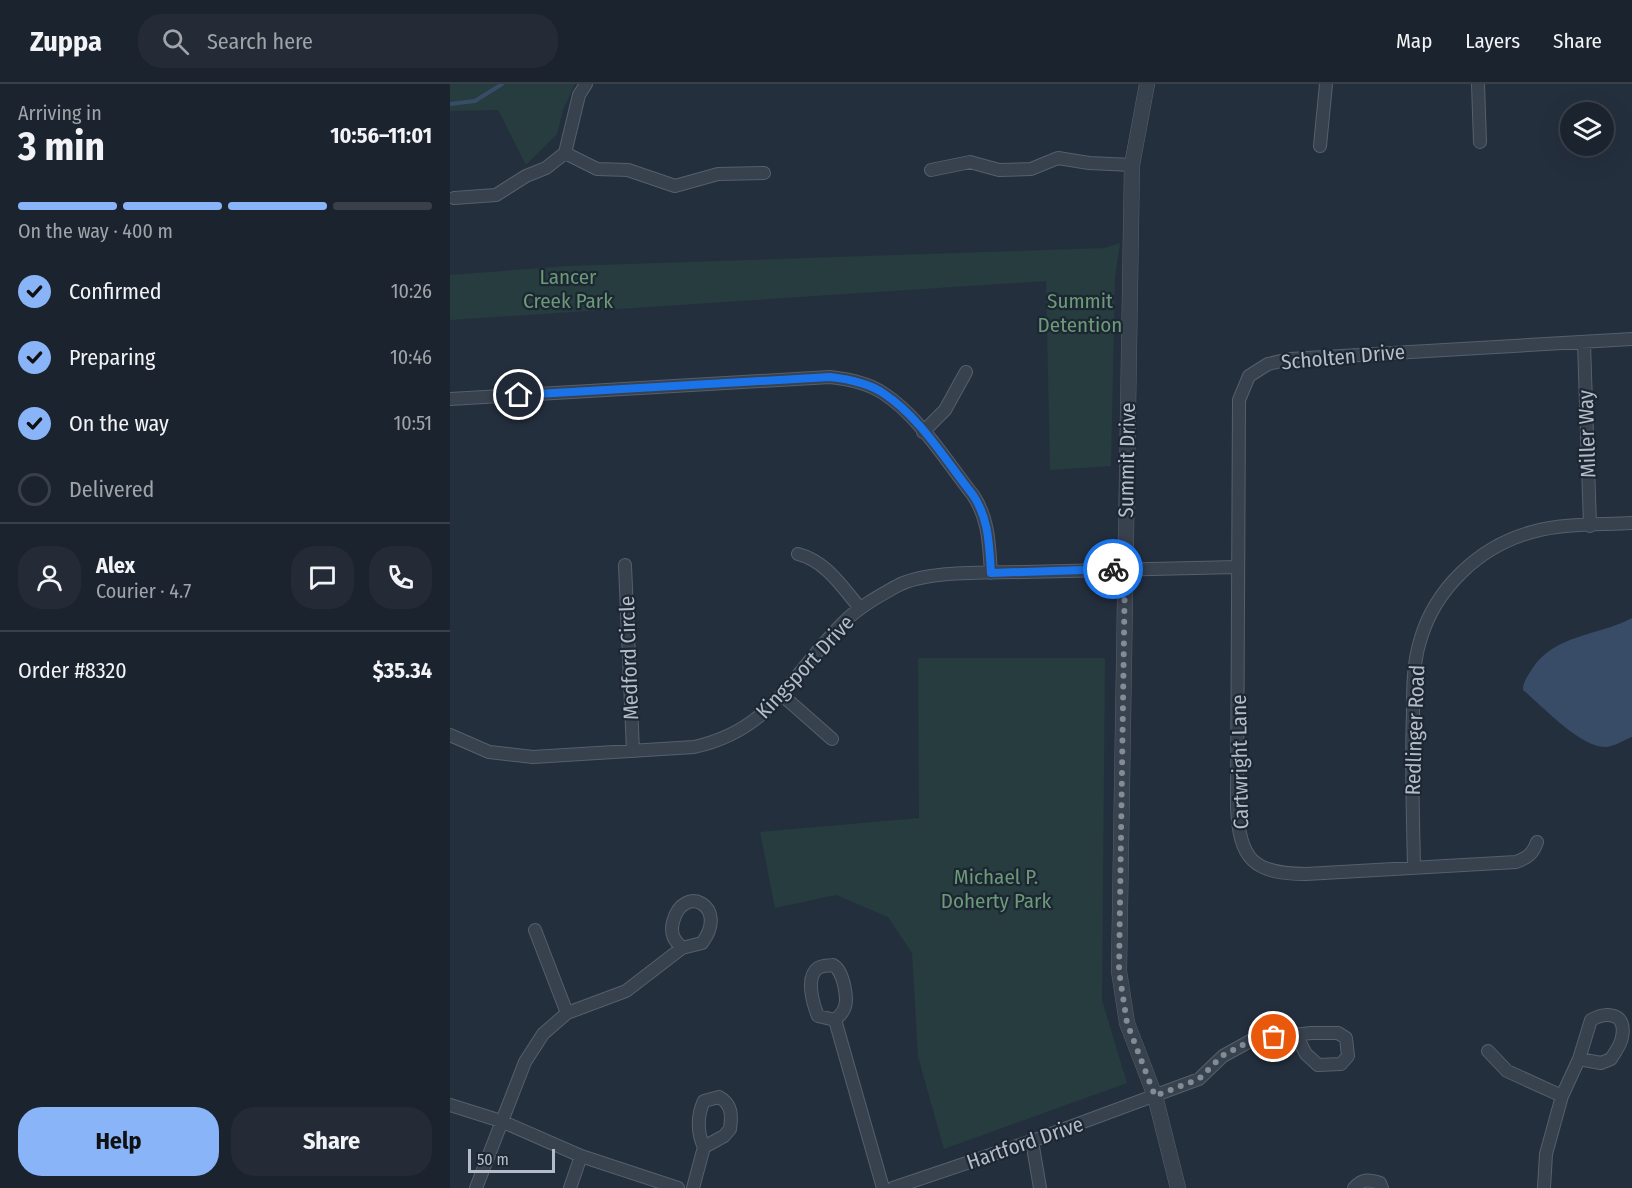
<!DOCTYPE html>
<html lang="en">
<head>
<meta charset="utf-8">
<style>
  body { margin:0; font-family:"Fira Sans Condensed",sans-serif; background:#242b36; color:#f1f3f6; height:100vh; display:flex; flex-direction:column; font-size:22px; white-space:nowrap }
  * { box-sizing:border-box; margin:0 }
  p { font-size:20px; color:#a0a4aa }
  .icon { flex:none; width:33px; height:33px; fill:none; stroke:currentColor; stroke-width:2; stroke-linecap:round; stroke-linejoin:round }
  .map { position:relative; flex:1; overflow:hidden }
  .panel { display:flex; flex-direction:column; background:#1b232e; width:450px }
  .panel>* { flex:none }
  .buttons { position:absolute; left:1110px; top:18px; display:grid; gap:12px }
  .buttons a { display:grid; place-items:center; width:54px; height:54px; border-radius:50%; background:#1b232e; box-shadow:0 6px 24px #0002,0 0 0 2px #39404a; font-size:30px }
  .scale { position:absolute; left:18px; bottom:15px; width:87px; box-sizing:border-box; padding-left:6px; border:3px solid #b4bcc9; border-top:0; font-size:16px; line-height:21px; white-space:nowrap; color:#b4bcc9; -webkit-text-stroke:4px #1d2633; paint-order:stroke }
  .pin { position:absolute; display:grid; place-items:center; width:51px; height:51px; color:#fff; margin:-26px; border:3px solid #fff; border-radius:50%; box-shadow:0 2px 6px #0007 }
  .courier { position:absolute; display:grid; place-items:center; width:60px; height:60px; margin:-30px; border:4px solid #1a73e8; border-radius:50%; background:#fff; color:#222; box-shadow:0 2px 8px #0007 }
  .headline em { font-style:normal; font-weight:700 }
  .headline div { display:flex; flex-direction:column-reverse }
  .headline { display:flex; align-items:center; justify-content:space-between; height:102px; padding:0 18px }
  h1 { font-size:39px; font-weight:700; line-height:45px }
  .bar { display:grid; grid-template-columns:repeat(4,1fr); gap:9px 6px; align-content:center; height:72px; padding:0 18px }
  .bar i { height:8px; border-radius:4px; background:#39404a }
  .bar .active { background:#8ab4f8 }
  .bar p { grid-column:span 4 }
  .line { display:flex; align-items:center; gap:15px; padding:0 18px; border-top:2px solid #39404a }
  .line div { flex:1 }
  .round { display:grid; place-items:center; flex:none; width:63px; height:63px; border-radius:24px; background:#242b36 }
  ol { padding:0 18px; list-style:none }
  li { display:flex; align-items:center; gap:18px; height:66px }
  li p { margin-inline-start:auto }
  li .icon { padding:6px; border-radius:50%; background:#8ab4f8; color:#111; stroke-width:4 }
  li:last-child { color:#a0a4aa }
  li i { width:33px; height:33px; border:3px solid #39404a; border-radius:50% }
  .button { display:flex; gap:12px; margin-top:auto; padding:12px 18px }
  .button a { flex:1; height:69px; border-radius:24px; background:#8ab4f8; color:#111; font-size:24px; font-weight:700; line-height:69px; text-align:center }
  .button a+a { background:#242b36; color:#f1f3f6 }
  header { display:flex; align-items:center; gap:36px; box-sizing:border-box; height:84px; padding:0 30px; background:#1b232e; border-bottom:2px solid #39404a }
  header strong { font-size:28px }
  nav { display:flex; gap:33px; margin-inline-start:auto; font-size:21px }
  .search { width:420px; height:54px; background:#242b36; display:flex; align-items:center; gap:15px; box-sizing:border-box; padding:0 21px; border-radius:24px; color:#a0a4aa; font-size:22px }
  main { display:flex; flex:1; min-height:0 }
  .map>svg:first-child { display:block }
  .green { fill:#263c3f }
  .water { fill:#394c67 }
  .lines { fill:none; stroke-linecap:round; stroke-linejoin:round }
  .stream { stroke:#394c67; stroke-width:4 }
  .minor-casing { stroke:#565f6c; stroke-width:14 }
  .tertiary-casing { stroke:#565f6c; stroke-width:16 }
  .minor { stroke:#38414e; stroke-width:12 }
  .tertiary { stroke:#38414e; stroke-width:15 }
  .done { stroke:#828b98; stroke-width:6; stroke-dasharray:0 10.8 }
  .route { stroke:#1a73e8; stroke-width:8 }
  .labels { text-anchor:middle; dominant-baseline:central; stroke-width:4.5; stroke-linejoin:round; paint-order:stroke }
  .park-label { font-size:21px; fill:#6b9a76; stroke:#1d2633 }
  .street-label { font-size:21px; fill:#b4bcc9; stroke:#1d2633 }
</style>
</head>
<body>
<header>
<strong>Zuppa</strong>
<div class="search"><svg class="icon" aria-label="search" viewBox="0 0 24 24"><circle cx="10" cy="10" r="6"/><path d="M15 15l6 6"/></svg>Search here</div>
<nav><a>Map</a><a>Layers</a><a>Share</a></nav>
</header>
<main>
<section class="panel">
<div class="headline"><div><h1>3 min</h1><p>Arriving in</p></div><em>10:56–11:01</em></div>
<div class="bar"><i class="active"></i><i class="active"></i><i class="active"></i><i></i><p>On the way · 400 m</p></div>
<ol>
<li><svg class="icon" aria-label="check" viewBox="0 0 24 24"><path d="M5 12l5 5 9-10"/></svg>Confirmed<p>10:26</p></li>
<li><svg class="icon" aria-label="check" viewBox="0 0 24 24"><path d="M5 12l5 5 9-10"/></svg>Preparing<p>10:46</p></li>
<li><svg class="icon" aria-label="check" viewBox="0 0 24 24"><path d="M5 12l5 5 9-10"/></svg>On the way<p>10:51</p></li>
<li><i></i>Delivered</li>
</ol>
<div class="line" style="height:108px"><a class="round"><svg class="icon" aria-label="person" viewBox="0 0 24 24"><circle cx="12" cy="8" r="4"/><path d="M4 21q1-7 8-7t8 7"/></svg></a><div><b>Alex</b><p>Courier · 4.7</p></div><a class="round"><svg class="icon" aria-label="chat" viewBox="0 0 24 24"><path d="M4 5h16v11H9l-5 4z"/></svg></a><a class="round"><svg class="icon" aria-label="phone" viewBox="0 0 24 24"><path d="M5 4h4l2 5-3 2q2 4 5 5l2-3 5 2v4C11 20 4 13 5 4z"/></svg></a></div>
<div class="line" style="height:78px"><div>Order #8320</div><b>$35.34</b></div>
<div class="button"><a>Help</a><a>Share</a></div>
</section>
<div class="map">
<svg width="1182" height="1104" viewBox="0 0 1182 1104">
  <rect width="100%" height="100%" fill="#242f3e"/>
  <path class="green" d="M 0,0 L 125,0 L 113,26 L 107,50 L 76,81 L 48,26 L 0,27 Z
    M 670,159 L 665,194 L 661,382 L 600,386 L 596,197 L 0,236 L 0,191 L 117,182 L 655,164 Z
    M 468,574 L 655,574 L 652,916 L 677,999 L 494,1065 L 468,973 L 462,869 L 438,833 L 386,811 L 325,824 L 310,748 L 469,734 Z"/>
  <path class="water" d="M 1182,534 L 1182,653 C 1174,656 1163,663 1155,663 C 1130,663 1092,622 1073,606 C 1073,597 1078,592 1082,585 C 1105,550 1148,552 1182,534 Z"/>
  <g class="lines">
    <path class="stream" d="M 0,20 L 25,17 L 52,0"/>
    <defs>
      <path id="minor" d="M 1028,0 L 1030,58
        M 870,62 L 876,0
        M 115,69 L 147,85 L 178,86 L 225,102 L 268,90 L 314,89
        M 481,86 L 520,78 L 549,86 L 581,85 L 608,74 L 639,79 L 682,81
        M 4,114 L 46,111 L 76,92 L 96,84 L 115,69 L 129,11 L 136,0
        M 1134,259 L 1140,442
        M 0,315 L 380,293 C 398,295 418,299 433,309 C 469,332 497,378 523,411 C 539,435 539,460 541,489
        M 473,348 L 495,326 L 516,288
        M 348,470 C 376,477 392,503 410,524
        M 175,481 L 183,667
        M 332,611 L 382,655
        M 0,651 L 39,668 L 83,673 L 244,663 C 323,646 342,589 394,538 C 409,523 429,512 447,502 C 476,486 539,489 573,488 C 645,486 716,484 787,483
        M 1087,758 C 1083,770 1077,774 1066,778 L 856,790 C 803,790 789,775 787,722 L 789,316 L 799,292 L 818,280 L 840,275 L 1182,255
        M 964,783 C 963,732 961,680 963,629 C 963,605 963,580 970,557 C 985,504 1030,462 1082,448 C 1114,439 1150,441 1182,439
        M 85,846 L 117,929
        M 383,881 C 393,886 399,915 394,925 C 392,930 388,933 385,936 L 368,932 C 363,920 355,893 368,884 C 373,881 378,882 383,881 Z
        M 385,936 L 433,1104
        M 1038,967 L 1057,987 L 1112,1012
        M 0,1021 L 51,1037 L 131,1072 L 228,1104
        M 582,1057 L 590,1104
        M 26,1104 L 75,978 L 93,950 L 117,929 L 176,907 L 232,864 L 252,859 C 280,822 233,798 223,838 C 220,850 224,856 232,864
        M 120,1104 L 131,1072
        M 243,1104 L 254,1063 C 247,1049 247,1031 254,1017 L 269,1013 C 282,1020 282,1031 280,1045 L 274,1052 L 254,1063
        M 443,1104 L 582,1057 L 749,995 L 773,972 L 802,956 L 861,949 L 888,949 L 896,954 L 898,972 L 891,980 L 868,981 L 856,970 L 846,951
        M 904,1104 C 912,1095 918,1095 930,1099 L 932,1104
        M 1094,1104 L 1096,1070 L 1112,1012 L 1129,975 L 1141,936 C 1157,927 1177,929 1172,953 C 1171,961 1165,968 1161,975 L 1151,979 L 1129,975"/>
      <path id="tertiary" d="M 697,0 L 682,81 L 669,887 L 677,939 L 705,1012 L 728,1104"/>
    </defs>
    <use href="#minor" class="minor-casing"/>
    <use href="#tertiary" class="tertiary-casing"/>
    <use href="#minor" class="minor"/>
    <use href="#tertiary" class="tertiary"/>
  </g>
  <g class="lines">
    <path class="done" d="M 663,485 L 675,485 L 669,887 L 677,939 L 705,1012 L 749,995 L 772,972 L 802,956 L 824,953"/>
    <path class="route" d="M 69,311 L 380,293 C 398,295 418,299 433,309 C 470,333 496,377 523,411 C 539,435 539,460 541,489 L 663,485"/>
  </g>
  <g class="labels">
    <g class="park-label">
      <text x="118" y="193">Lancer<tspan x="118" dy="24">Creek Park</tspan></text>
      <text x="630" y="217">Summit<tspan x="630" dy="24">Detention</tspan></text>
      <text x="546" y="793">Michael P.<tspan x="546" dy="24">Doherty Park</tspan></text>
    </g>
    <g class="street-label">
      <text transform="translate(893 273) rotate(-5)">Scholten Drive</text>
      <text transform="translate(1137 350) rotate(-92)">Miller Way</text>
      <text transform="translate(677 376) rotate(-89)">Summit Drive</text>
      <text transform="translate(179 574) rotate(-92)">Medford Circle</text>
      <text transform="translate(355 583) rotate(-47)">Kingsport Drive</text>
      <text transform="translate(965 646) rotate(-88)">Redlinger Road</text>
      <text transform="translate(790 678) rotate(-91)">Cartwright Lane</text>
      <text transform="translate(575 1059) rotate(-19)">Hartford Drive</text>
    </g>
  </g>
</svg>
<div class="buttons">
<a><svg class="icon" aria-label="layers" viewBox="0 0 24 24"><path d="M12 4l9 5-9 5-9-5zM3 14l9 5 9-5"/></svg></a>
</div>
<div class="scale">50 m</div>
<div class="pin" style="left:824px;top:953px;background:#ea580c"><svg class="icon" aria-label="bag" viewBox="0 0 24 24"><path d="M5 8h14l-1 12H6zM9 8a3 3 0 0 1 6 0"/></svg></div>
<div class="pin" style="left:69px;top:311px;background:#1f2937"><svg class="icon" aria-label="home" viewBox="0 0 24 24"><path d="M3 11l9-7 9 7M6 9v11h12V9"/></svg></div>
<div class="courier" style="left:663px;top:485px"><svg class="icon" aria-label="bike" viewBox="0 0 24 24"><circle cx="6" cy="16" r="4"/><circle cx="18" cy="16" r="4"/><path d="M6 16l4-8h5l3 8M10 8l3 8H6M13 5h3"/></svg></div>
</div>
</main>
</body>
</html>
